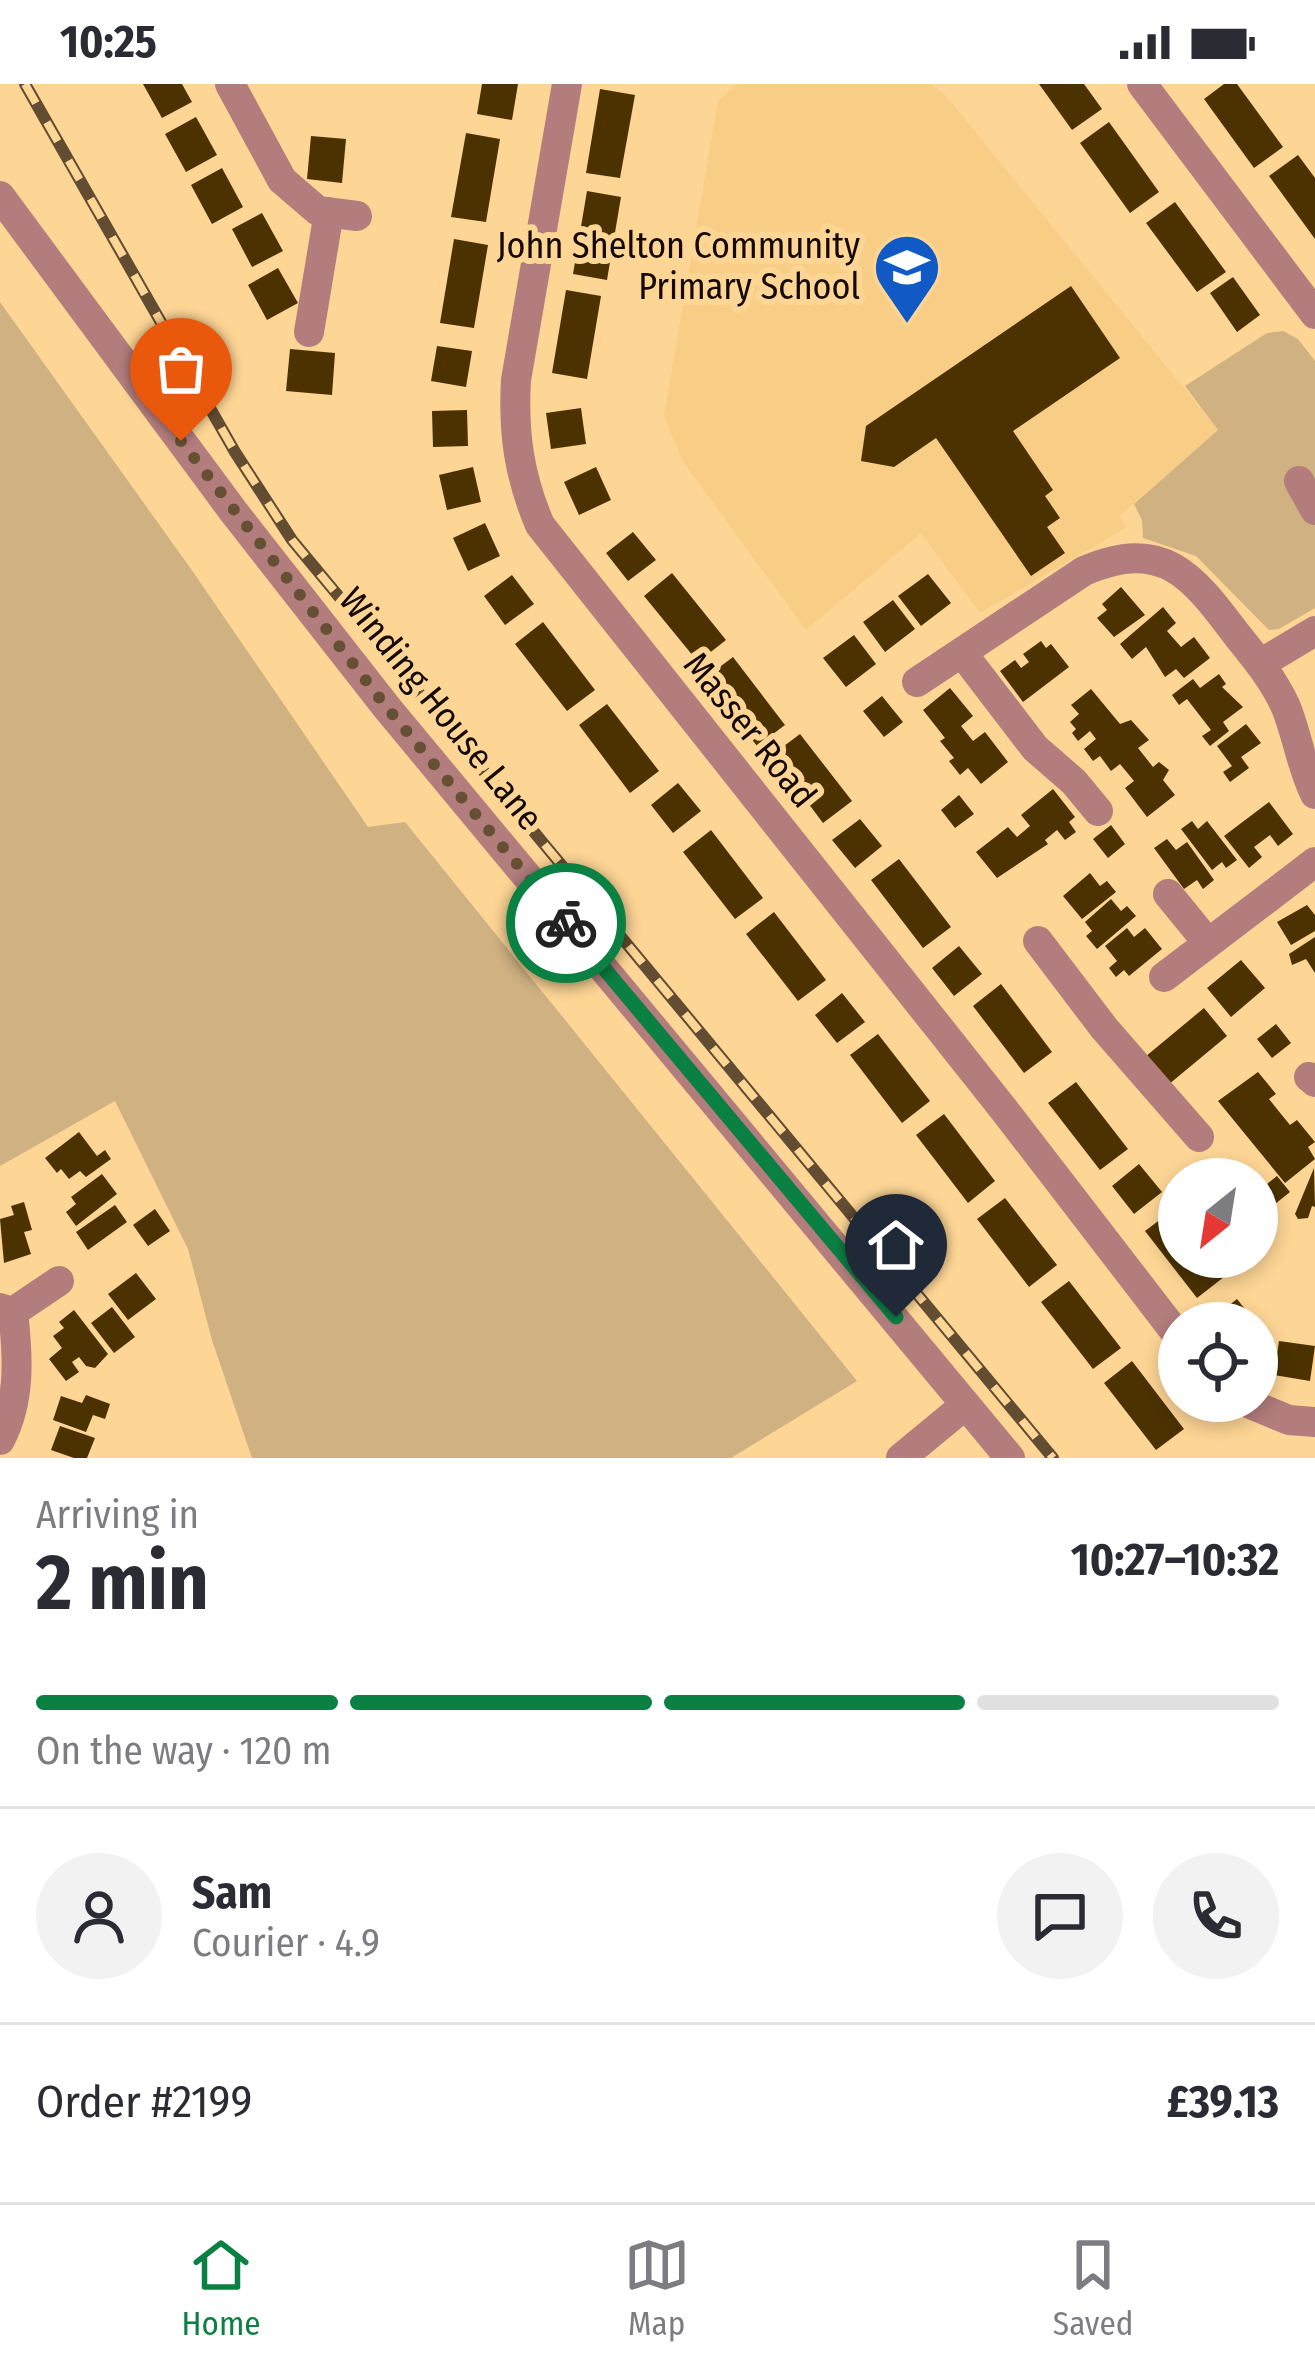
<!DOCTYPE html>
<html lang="en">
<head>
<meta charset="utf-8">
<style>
  body { margin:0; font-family:"Fira Sans Condensed",sans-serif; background:#f2f2f3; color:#2b2b33; height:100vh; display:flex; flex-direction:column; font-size:45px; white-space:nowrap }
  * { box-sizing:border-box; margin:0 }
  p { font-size:39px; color:#7c7c81 }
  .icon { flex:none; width:66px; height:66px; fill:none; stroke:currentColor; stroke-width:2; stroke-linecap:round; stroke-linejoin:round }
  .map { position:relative; height:1374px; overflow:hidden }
  .details { display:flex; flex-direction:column; background:#fff; flex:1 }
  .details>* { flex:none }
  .needle { width:78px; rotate:210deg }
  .controls { position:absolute; left:1158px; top:1074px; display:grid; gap:24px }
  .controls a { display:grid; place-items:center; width:120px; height:120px; border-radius:50%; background:#fff; box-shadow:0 6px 18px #0003; font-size:60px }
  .pin { position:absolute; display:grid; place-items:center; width:102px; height:102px; color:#fff; margin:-123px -51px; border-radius:50% 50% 50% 0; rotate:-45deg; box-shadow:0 0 12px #0007 }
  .pin .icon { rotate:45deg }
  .courier { position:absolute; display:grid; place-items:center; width:120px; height:120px; margin:-60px; border:9px solid #0b8043; border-radius:50%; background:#fff; color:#222; box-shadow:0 3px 15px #0007 }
  .headline em { font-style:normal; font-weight:700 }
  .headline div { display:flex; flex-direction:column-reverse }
  .headline { display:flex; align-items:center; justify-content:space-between; height:204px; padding:0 36px }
  h1 { font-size:78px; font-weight:700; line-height:90px }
  .bar { display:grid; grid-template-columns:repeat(4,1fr); gap:18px 12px; align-content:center; height:144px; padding:0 36px }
  .bar i { height:15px; border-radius:9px; background:#e1e1e2 }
  .bar .active { background:#0b8043 }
  .bar p { grid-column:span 4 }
  .line { display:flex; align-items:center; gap:30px; padding:0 36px; border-top:3px solid #e1e1e2 }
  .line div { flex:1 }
  .round { display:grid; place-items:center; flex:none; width:126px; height:126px; border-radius:63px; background:#f2f2f3 }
  .status { display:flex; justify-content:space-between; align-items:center; height:84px; padding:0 60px; background:#fff; direction:ltr }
  .status svg { height:33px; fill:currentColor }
  .tab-bar { display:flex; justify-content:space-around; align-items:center; height:168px; border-top:3px solid #e1e1e2; background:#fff; font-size:33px; color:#7c7c81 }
  .tab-bar a { display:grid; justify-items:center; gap:6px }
  .tab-bar .active { color:#0b8043 }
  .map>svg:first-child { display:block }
  .built { fill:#f8cd85 }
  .green { fill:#cfb182 }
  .building { fill:#4b3200 }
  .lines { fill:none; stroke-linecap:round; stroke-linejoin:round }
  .minor { stroke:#b37d7d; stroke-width:30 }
  .rail-casing { stroke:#624c32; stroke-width:12 }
  .rail { stroke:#fdd595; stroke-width:8; stroke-dasharray:22; stroke-linecap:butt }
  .done { stroke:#665034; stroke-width:12; stroke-dasharray:0 21.6 }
  .route { stroke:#0b8043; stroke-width:15 }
  .labels { text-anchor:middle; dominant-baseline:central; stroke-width:12; stroke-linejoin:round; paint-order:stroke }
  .poi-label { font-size:36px; fill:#150800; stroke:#fdd595; text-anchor:end }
  .street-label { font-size:36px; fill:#150800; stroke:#fdd595 }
</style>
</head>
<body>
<div class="status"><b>10:25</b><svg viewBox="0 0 49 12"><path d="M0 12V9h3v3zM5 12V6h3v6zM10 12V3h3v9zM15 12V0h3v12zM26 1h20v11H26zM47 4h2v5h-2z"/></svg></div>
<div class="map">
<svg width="1315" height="1374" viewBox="0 0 1315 1374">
  <rect width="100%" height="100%" fill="#fdd595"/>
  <path class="built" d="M 738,0 L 931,0 L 947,13 L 1218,346 L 1119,432 L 1127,443 L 980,529 L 921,449 L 806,546 L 682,376 L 664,332 L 718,17 Z"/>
  <path class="green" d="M 0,218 L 191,485 L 368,743 L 405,738 L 857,1297 L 731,1374 L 252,1374 L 212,1256 L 188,1165 L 115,1017 L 0,1082 Z
    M 1283,247 L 1298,255 L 1315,277 L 1315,524 L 1279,545 L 1269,546 L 1196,472 L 1143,454 L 1142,436 L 1134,420 L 1218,346 L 1185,302 L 1267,249 Z"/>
  <path class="building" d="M 143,0 L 182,0 L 192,18 L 162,34 Z
    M 482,0 L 518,0 L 512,36 L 477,30 Z
    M 1039,0 L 1084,0 L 1102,25 L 1072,46 Z
    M 1224,0 L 1237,0 L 1283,63 L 1254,84 L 1204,15 Z
    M 600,5 L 635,11 L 620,94 L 586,89 Z
    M 196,33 L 217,71 L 186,88 L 165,50 Z
    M 1109,38 L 1159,108 L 1130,129 L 1080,59 Z
    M 466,49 L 500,55 L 486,138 L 451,133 Z
    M 311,52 L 346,55 L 342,99 L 307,95 Z
    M 1298,71 L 1315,94 L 1315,155 L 1269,92 Z
    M 222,84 L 243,123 L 212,140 L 191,101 Z
    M 587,107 L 621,113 L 607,196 L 573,190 Z
    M 1175,118 L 1226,188 L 1197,208 L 1146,139 Z
    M 262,129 L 283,167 L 252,183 L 232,145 Z
    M 454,155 L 488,161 L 474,244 L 440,239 Z
    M 278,184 L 298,219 L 267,236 L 248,201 Z
    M 1233,193 L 1260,231 L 1237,248 L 1210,209 Z
    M 1071,202 L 1120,274 L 1013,347 L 1053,406 L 1045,412 L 1060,434 L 1047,443 L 1065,469 L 1031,492 L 936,354 L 894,383 L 861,377 L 866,342 Z
    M 566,206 L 601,212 L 587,295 L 552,289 Z
    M 437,262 L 472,267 L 466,303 L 431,297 Z
    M 290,265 L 335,269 L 332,311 L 286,307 Z
    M 581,324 L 586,360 L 551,365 L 546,329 Z
    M 467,326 L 468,362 L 433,363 L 432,327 Z
    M 473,383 L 481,418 L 447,426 L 439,391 Z
    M 596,383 L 611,416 L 579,431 L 564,398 Z
    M 485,439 L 500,472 L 468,487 L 453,454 Z
    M 633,448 L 656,476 L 628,497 L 606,469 Z
    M 672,489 L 726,556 L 698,578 L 644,512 Z
    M 928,490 L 951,519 L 921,542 L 898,512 Z
    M 512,491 L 534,520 L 505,541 L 484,512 Z
    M 1121,503 L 1145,531 L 1114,553 L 1097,534 L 1107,526 L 1102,520 Z
    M 893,516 L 915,545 L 885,568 L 863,538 Z
    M 1163,523 L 1176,539 L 1167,547 L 1181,563 L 1194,553 L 1210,574 L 1184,594 L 1176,585 L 1165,593 L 1146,563 L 1132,575 L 1120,560 Z
    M 543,538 L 595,606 L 567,627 L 515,560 Z
    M 854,551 L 876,580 L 846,603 L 823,574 Z
    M 1041,557 L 1046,564 L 1051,560 L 1069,583 L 1023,618 L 1000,587 L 1015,576 L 1021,584 L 1029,578 L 1023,570 Z
    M 733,573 L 785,641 L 757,662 L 705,594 Z
    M 1219,590 L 1226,600 L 1222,603 L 1243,623 L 1223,638 L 1229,647 L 1210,662 L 1202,652 L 1211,646 L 1187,615 L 1179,621 L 1172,611 L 1193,595 L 1200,604 Z
    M 950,604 L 973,632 L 961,642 L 973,657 L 985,648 L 1008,678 L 981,700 L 968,684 L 960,691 L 949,677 L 954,674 L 940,657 L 945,654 L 923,626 Z
    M 1091,605 L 1120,640 L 1131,636 L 1149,656 L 1138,664 L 1153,683 L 1159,678 L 1169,686 L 1163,696 L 1175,711 L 1147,733 L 1125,704 L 1134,697 L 1120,680 L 1111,687 L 1100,672 L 1093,677 L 1084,665 L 1096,655 L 1090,647 L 1078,657 L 1072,649 L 1076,645 L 1070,638 L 1079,630 L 1071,621 Z
    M 882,612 L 903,638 L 884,653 L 863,627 Z
    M 607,620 L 659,687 L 630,709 L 579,641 Z
    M 1246,640 L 1261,659 L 1241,673 L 1249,684 L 1230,698 L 1223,688 L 1232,682 L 1217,662 Z
    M 800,650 L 852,717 L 823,739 L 772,671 Z
    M 678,699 L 701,727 L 673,749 L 651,721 Z
    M 1053,705 L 1075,733 L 1069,738 L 1076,748 L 1065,756 L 1057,746 L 1045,756 L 1048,760 L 997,794 L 976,768 L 1008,743 L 1017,753 L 1030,742 L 1021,731 Z
    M 959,711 L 974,730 L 955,744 L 941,726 Z
    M 1269,718 L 1293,750 L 1278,762 L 1270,751 L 1254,763 L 1262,773 L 1249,784 L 1224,752 Z
    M 860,735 L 882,762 L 855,784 L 832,756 Z
    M 1192,737 L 1198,745 L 1207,737 L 1237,776 L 1226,784 L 1222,778 L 1212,786 L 1181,745 Z
    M 1111,741 L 1125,760 L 1108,774 L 1093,755 Z
    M 711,746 L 763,814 L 735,835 L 683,768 Z
    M 1167,755 L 1176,766 L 1187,758 L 1214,796 L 1203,805 L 1197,796 L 1184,805 L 1154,764 Z
    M 899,775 L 951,843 L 923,864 L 871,796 Z
    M 1090,789 L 1100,802 L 1107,797 L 1116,808 L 1082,835 L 1063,812 Z
    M 1111,815 L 1121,827 L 1127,822 L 1136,832 L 1097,865 L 1086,852 L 1092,847 L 1085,838 Z
    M 1307,821 L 1315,831 L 1315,847 L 1291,861 L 1277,838 Z
    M 774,828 L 826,896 L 798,917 L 746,850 Z
    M 1127,844 L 1134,853 L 1145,844 L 1162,865 L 1129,892 L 1124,886 L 1116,893 L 1109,884 L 1117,877 L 1105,862 Z
    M 1315,853 L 1315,889 L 1306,875 L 1292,881 L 1289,870 Z
    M 959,862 L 982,890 L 954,912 L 932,884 Z
    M 1241,876 L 1265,904 L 1231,933 L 1207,904 Z
    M 1001,900 L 1052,968 L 1024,989 L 973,922 Z
    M 842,909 L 865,938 L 837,959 L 815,931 Z
    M 1204,924 L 1227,952 L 1168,1001 L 1145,973 Z
    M 1276,940 L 1291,959 L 1272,974 L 1257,955 Z
    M 878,950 L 930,1017 L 902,1039 L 850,971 Z
    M 1258,988 L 1276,1010 L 1269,1015 L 1281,1030 L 1290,1041 L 1297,1036 L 1315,1058 L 1308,1063 L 1315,1075 L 1285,1099 L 1218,1017 Z
    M 1076,998 L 1128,1065 L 1100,1086 L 1048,1019 Z
    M 944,1030 L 995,1097 L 968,1119 L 916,1051 Z
    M 79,1048 L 97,1072 L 105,1066 L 111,1075 L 86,1093 L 80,1087 L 69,1095 L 61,1085 L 57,1089 L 45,1074 Z
    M 1139,1080 L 1162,1108 L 1134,1130 L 1112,1102 Z
    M 1314,1084 L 1315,1123 L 1312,1122 L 1308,1134 L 1298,1135 L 1295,1130 Z
    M 102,1090 L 117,1110 L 76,1142 L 66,1128 L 76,1120 L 71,1113 Z
    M 1277,1092 L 1290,1108 L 1270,1124 L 1257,1108 Z
    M 1005,1114 L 1057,1181 L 1029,1203 L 977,1135 Z
    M 24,1118 L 32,1146 L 24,1148 L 31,1170 L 4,1179 L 0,1135 L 14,1131 L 11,1122 Z
    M 115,1121 L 127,1138 L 88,1166 L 76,1148 Z
    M 155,1125 L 170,1147 L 148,1162 L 133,1141 Z
    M 1173,1126 L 1179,1133 L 1179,1173 L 1209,1173 L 1224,1193 L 1197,1214 L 1145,1147 Z
    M 136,1189 L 156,1215 L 128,1236 L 108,1210 Z
    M 1069,1197 L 1121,1264 L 1093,1285 L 1041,1218 Z
    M 1237,1215 L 1256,1239 L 1206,1239 Z
    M 112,1223 L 135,1253 L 114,1269 L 91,1239 Z
    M 74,1226 L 108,1270 L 95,1284 L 86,1282 L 79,1273 L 72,1278 L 79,1288 L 66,1297 L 49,1275 L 62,1264 L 53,1252 L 64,1244 L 59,1238 Z
    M 1279,1257 L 1315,1262 L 1310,1297 L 1274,1291 Z
    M 1132,1277 L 1184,1345 L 1156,1366 L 1104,1299 Z
    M 86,1311 L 110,1320 L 105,1335 L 93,1331 L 86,1348 L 53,1336 L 61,1312 L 82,1319 Z
    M 60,1342 L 95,1354 L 87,1374 L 74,1374 L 51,1366 Z"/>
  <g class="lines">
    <path class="minor" d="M 230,0 L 282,96 L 318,127 L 357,132
      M 567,0 L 516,296 C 513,349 519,392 540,441 L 1005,1027 L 1179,1253
      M 1142,0 L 1315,230
      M 0,112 L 233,427 L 388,625 L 1010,1374
      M 309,248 L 329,128
      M 1299,397 L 1315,426
      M 963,570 L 1035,664 L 1074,698 L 1098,727
      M 1260,580 L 1315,547
      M 917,598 L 1084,487 C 1163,453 1192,491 1237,551 C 1254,572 1273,595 1285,621 C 1297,649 1301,682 1315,710
      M 1168,810 L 1208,859
      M 1038,857 L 1104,944 L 1199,1053
      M 1164,893 L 1315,778
      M 1309,993 L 1315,998
      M 0,1224 L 13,1228 L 59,1197
      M 1243,1317 L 1289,1336 L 1315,1338
      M 0,1356 C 21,1316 18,1271 13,1228
      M 901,1374 L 964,1322"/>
    <defs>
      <path id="rail" d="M 25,0 L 235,368 L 292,456 L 1053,1374"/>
    </defs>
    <use href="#rail" class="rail-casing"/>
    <use href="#rail" class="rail"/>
  </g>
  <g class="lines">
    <path class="done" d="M 181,357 L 388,625 L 566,839"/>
    <path class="route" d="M 566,839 L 896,1233"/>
  </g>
  <defs>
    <symbol id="school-pin" viewBox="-11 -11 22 30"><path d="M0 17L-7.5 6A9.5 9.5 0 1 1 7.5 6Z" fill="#1159c4" stroke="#fdd595"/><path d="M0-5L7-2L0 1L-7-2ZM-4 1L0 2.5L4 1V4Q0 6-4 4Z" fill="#fff"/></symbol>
  </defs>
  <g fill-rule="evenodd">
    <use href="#school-pin" x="869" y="145" width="76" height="104"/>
  </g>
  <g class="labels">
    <g class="poi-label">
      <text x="860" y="162">John Shelton Community<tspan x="860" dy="41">Primary School</tspan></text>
    </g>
    <g class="street-label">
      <text transform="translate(441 625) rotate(51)">Winding House Lane</text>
      <text transform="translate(750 646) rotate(51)">Masser Road</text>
    </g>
  </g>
</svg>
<div class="controls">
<a><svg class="needle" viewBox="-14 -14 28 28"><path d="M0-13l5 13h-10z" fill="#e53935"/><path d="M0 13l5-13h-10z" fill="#7c7c81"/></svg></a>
<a><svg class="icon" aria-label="locate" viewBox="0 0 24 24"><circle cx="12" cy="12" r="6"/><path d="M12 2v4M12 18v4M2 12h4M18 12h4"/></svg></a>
</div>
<div class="pin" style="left:181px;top:357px;background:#ea580c"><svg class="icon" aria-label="bag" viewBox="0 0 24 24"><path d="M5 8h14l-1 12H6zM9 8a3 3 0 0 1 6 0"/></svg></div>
<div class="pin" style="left:896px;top:1233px;background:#1f2937"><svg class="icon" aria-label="home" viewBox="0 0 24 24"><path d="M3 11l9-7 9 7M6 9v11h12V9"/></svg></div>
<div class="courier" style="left:566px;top:839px"><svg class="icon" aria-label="bike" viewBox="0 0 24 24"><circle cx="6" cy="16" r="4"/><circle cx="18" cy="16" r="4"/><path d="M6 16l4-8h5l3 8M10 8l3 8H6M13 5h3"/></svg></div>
</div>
<section class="details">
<div class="headline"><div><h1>2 min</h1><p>Arriving in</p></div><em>10:27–10:32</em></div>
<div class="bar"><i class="active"></i><i class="active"></i><i class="active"></i><i></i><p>On the way · 120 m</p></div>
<div class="line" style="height:216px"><a class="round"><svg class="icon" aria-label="person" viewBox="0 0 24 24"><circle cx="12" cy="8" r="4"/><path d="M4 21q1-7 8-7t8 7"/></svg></a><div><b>Sam</b><p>Courier · 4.9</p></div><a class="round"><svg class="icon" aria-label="chat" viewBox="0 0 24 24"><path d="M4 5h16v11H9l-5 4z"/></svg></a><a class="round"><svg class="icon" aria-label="phone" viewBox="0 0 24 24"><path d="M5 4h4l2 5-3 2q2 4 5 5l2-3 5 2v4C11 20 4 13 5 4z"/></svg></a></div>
<div class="line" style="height:156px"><div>Order #2199</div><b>£39.13</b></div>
</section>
<nav class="tab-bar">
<a class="active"><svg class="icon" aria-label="home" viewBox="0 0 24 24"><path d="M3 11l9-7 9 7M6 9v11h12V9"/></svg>Home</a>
<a><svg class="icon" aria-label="map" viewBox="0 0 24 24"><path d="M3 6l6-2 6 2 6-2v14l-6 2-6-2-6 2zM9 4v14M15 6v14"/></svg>Map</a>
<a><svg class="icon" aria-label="saved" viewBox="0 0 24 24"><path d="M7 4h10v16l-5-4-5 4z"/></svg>Saved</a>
</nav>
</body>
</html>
